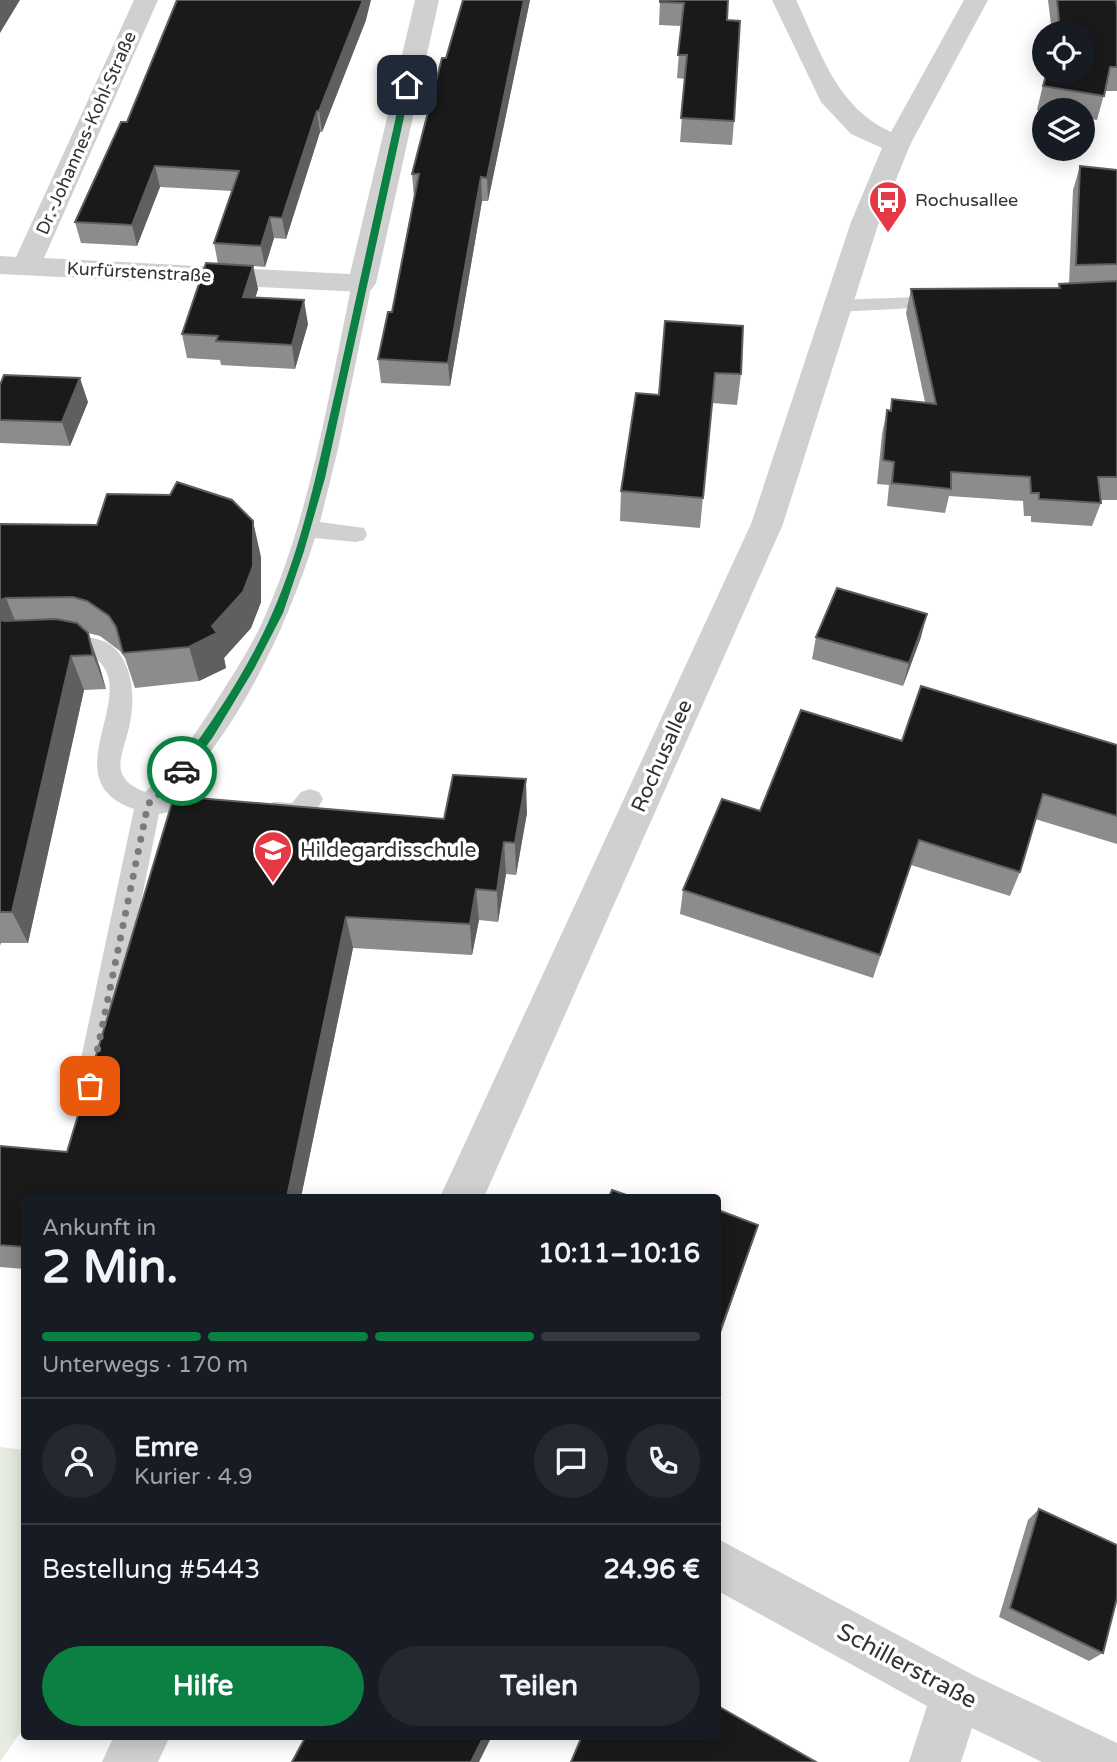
<!DOCTYPE html>
<html lang="de">
<head>
<meta charset="utf-8">
<style>
  body { margin:0; font-family:"Varela Round",sans-serif; background:#242831; color:#f1f3f6; height:100vh; display:flex; flex-direction:column; font-size:26px; white-space:nowrap }
  * { box-sizing:border-box; margin:0 }
  p { font-size:23px; color:#9ea1a6 }
  .icon { flex:none; width:38px; height:38px; fill:none; stroke:currentColor; stroke-width:2; stroke-linecap:round; stroke-linejoin:round }
  .map { position:relative; flex:1; overflow:hidden }
  .details { position:absolute; left:21px; top:1194px; width:700px; height:546px; display:flex; flex-direction:column; background:#171b24; border-radius:7px; box-shadow:0 4px 18px #0003 }
  .details>* { flex:none }
  .buttons { position:absolute; left:1032px; top:21px; display:grid; gap:14px }
  .buttons a { display:grid; place-items:center; width:63px; height:63px; border-radius:50%; background:#171b24; box-shadow:0 4px 18px #0003; font-size:35px }
  .pin { position:absolute; display:grid; place-items:center; width:60px; height:60px; color:#fff; margin:-30px; border-radius:14px; box-shadow:0 4px 10px #0006 }
  .courier { position:absolute; display:grid; place-items:center; width:70px; height:70px; margin:-35px; border:5px solid #0b8043; border-radius:50%; background:#fff; color:#222; box-shadow:0 2px 9px #0007 }
  .headline em { font-style:normal; font-weight:800 }
  .headline div { display:flex; flex-direction:column-reverse }
  .headline { display:flex; align-items:center; justify-content:space-between; height:119px; padding:0 21px }
  h1 { font-size:46px; font-weight:800; line-height:52px }
  .bar { display:grid; grid-template-columns:repeat(4,1fr); gap:10px 7px; align-content:center; height:84px; padding:0 21px }
  .bar i { height:9px; border-radius:5px; background:#363941 }
  .bar .selected { background:#0b8043 }
  .bar p { grid-column:span 4 }
  .line { display:flex; align-items:center; gap:18px; padding:0 21px; border-top:2px solid #363941 }
  .line div { flex:1 }
  .round { display:grid; place-items:center; flex:none; width:74px; height:74px; border-radius:37px; background:#242831 }
  .action { display:flex; gap:14px; margin-top:auto; padding:14px 21px }
  .action a { flex:1; height:80px; border-radius:42px; background:#0b8043; color:#fff; font-size:28px; font-weight:800; line-height:80px; text-align:center }
  .action a+a { background:#242831; color:#f1f3f6 }
  .map>svg:first-child { display:block }
  .green { fill:#e6ecdf }
  .lines { fill:none; stroke-linecap:round; stroke-linejoin:round }
  .lane { fill:#d0d0d0; fill-rule:evenodd }
  .street { fill:#d0d0d0; fill-rule:evenodd }
  .wall { fill:#8c8c8c }
  .shaded-wall { fill:#5f5f5f }
  .building { fill:#1a1a1a; stroke:#5f5f5f; stroke-width:2 }
  .route { fill:#0b8043 }
  .done { stroke:#7a7a7a; stroke-width:7; stroke-dasharray:0 12.6 }
  .labels { text-anchor:middle; dominant-baseline:central; stroke-width:7; stroke-linejoin:round; paint-order:stroke }
  .far-street-label { font-size:18px; fill:#333; stroke:#fff }
  .far-poi-label { font-size:18px; fill:#333; stroke:#fff; text-anchor:start }
  .street-label { font-size:21px; fill:#333; stroke:#fff }
  .poi-label { font-size:21px; fill:#333; stroke:#fff; text-anchor:start }
  .near-street-label { font-size:24px; fill:#333; stroke:#fff }
</style>
</head>
<body>
<div class="map">
<svg width="1117" height="1762" viewBox="0 0 1117 1762">
  <rect width="100%" height="100%" fill="#fff"/>
  <path class="green" d="M 0,1447 L 24,1450 L 24,1727 L 0,1762 Z"/>
  <g class="lines">
    <path class="lane" d="M 362,277 L 369,279 L 372,283 L 338,449 L 320,522 L 364,528 L 367,534 L 364,540 L 356,542 L 315,538 C 286,629 240,727 173,796 L 179,804 L 175,811 L 159,814 L 103,1087 L 99,1096 L 89,1100 L 79,1096 L 75,1087 L 134,809 C 48,780 147,690 92,656 C 80,648 63,654 50,650 L 46,644 L 50,638 C 68,632 86,635 103,641 C 112,644 118,651 123,659 C 136,683 134,713 126,739 C 123,750 119,759 121,771 C 124,782 135,788 145,792 C 174,766 196,733 217,700 C 232,676 248,652 260,627 C 310,520 328,398 352,283 L 355,279 Z
      M 944,296 L 951,298 L 954,302 L 951,306 L 837,312 L 830,310 L 827,306 L 830,302 L 837,300 Z
      M 310,789 L 319,792 L 323,799 C 309,826 293,829 265,819 L 261,812 L 265,805 L 274,802 L 292,803 L 301,792 Z"/>
    <path class="street" d="M 134,0 L 158,0 L 44,258 L 350,274 L 415,0 L 439,0 L 376,283 L 372,289 L 362,292 L 0,274 L 0,256 L 16,257 Z
      M 772,0 L 796,0 C 821,52 836,107 891,132 L 964,0 L 988,0 L 910,145 L 879,222 L 783,524 L 484,1197 L 440,1197 L 751,524 L 851,222 L 882,148 L 851,134 L 821,102 Z
      M 718,1539 L 975,1676 L 1117,1743 L 1117,1762 L 1042,1762 L 972,1728 L 961,1762 L 909,1762 L 927,1706 L 718,1591 Z
      M 114,1736 L 170,1736 L 158,1762 L 102,1762 Z"/>
  </g>
  <path class="wall" d="M 463,0 L 530,0 L 488,201 L 482,201 L 450,386 L 381,383 L 378,359 L 392,312 L 414,197 L 412,174 Z
    M 660,0 L 728,0 L 727,20 L 734,121 L 732,145 L 680,142 L 685,79 L 677,78 L 681,26 L 659,25 Z
    M 1048,0 L 1116,0 L 1117,8 L 1117,91 L 1105,91 L 1097,120 L 1083,118 L 1083,110 L 1045,110 L 1045,111 L 1037,110 L 1046,72 L 1083,33 L 1052,33 Z
    M 366,20 L 322,132 L 320,132 L 286,239 L 274,238 L 265,267 L 253,266 L 258,289 L 255,298 L 308,324 L 295,369 L 221,365 L 220,360 L 187,358 L 182,334 L 218,264 L 214,243 L 232,191 L 160,187 L 137,246 L 81,243 L 75,222 L 127,122 Z
    M 1080,166 L 1117,170 L 1117,500 L 1101,500 L 1101,503 L 1092,526 L 1031,522 L 1031,516 L 1024,516 L 1023,501 L 949,496 L 945,513 L 887,506 L 889,485 L 877,484 L 882,434 L 887,410 L 890,411 L 892,399 L 925,402 L 906,313 L 911,289 L 1058,288 L 1059,284 L 1069,284 L 1073,190 Z
    M 665,321 L 741,374 L 737,405 L 712,403 L 700,528 L 620,521 L 621,491 L 659,395 Z
    M 0,385 L 88,402 L 70,446 L 0,443 Z
    M 0,524 L 261,557 L 261,602 L 251,628 L 224,658 L 226,668 L 199,681 L 135,688 L 125,658 L 120,651 L 100,636 L 88,633 L 100,668 L 106,689 L 84,690 L 28,943 L 1,943 L 0,946 Z
    M 816,637 L 921,637 L 903,686 L 812,659 Z
    M 902,741 L 1117,745 L 1117,844 L 1035,819 L 1020,872 L 1010,896 L 911,865 L 873,978 L 680,914 L 683,890 L 760,811 Z
    M 527,813 L 516,875 L 506,874 L 498,922 L 479,920 L 472,955 L 353,948 L 301,1197 L 24,1197 L 24,1269 L 0,1267 L 0,1146 L 67,1152 L 444,819 Z
    M 1039,1509 L 1103,1653 L 1089,1661 L 999,1617 L 1028,1520 Z"/>
  <path class="shaded-wall" d="M 0,0 L 20,0 L 0,33 Z
    M 363,0 L 371,0 L 366,20 L 322,132 L 319,111 Z
    M 524,0 L 530,0 L 488,201 L 487,178 Z
    M 317,111 L 320,132 L 286,239 L 282,218 Z
    M 155,166 L 160,187 L 137,246 L 132,225 Z
    M 481,177 L 482,201 L 450,386 L 448,363 Z
    M 270,217 L 274,238 L 265,267 L 261,246 Z
    M 253,266 L 258,289 L 248,321 L 243,297 Z
    M 304,300 L 308,324 L 295,369 L 292,345 Z
    M 80,378 L 88,402 L 70,446 L 62,422 Z
    M 253,521 L 261,557 L 261,602 L 251,628 L 224,658 L 226,668 L 199,681 L 189,647 L 212,626 Z
    M 6,598 L 20,633 L 0,630 L 0,600 Z
    M 927,614 L 921,637 L 903,686 L 909,663 Z
    M 88,633 L 100,668 L 106,689 L 93,655 Z
    M 71,656 L 84,690 L 28,943 L 12,912 Z
    M 526,779 L 527,813 L 516,875 L 515,843 Z
    M 504,842 L 506,874 L 498,922 L 497,891 Z
    M 476,889 L 479,920 L 472,955 L 470,924 Z
    M 346,917 L 353,948 L 301,1197 L 287,1197 Z
    M 758,1225 L 753,1241 L 718,1341 L 718,1337 Z
    M 484,1736 L 492,1736 L 479,1762 L 471,1762 Z"/>
  <path class="building" d="M 177,0 L 363,0 L 319,111 L 317,111 L 282,218 L 270,217 L 261,246 L 214,243 L 239,171 L 155,166 L 132,225 L 75,222 L 121,122 L 127,122 Z
    M 463,0 L 524,0 L 487,178 L 481,177 L 448,363 L 378,359 L 388,312 L 392,312 L 419,174 L 412,174 L 442,58 L 446,58 Z
    M 660,0 L 728,0 L 727,20 L 740,21 L 734,121 L 681,118 L 687,55 L 678,55 L 684,3 L 660,2 Z
    M 1057,0 L 1116,0 L 1117,8 L 1117,67 L 1110,67 L 1104,96 L 1043,86 L 1047,72 L 1083,72 L 1083,33 L 1056,33 L 1059,20 Z
    M 1080,166 L 1117,170 L 1117,264 L 1076,265 Z
    M 206,263 L 253,266 L 243,297 L 304,300 L 292,345 L 216,341 L 218,336 L 182,334 Z
    M 1117,281 L 1117,477 L 1098,477 L 1101,503 L 1039,499 L 1039,493 L 1031,493 L 1030,477 L 951,472 L 951,489 L 892,483 L 894,462 L 883,460 L 887,410 L 891,411 L 892,399 L 936,404 L 911,289 L 1060,288 L 1059,284 Z
    M 665,321 L 743,326 L 741,374 L 715,373 L 703,498 L 621,491 L 636,393 L 659,395 Z
    M 4,375 L 80,378 L 62,422 L 0,420 L 0,385 Z
    M 177,482 L 232,500 L 253,521 L 253,566 L 243,592 L 212,626 L 217,633 L 189,647 L 123,653 L 116,627 L 109,616 L 87,601 L 73,597 L 6,598 L 0,600 L 0,524 L 97,525 L 107,494 L 170,495 Z
    M 837,588 L 927,614 L 909,663 L 816,637 Z
    M 56,619 L 77,623 L 88,633 L 93,655 L 71,656 L 12,912 L 0,912 L 0,620 L 5,621 Z
    M 921,686 L 1117,745 L 1117,816 L 1043,794 L 1020,872 L 919,840 L 880,955 L 683,890 L 722,799 L 760,811 L 801,710 L 902,741 Z
    M 453,775 L 526,779 L 515,843 L 504,842 L 497,891 L 476,889 L 470,924 L 346,917 L 287,1197 L 24,1197 L 24,1247 L 0,1245 L 0,1146 L 67,1152 L 174,796 L 444,819 Z
    M 612,1190 L 632,1197 L 609,1197 Z
    M 718,1210 L 758,1225 L 718,1337 Z
    M 1039,1509 L 1117,1545 L 1117,1598 L 1103,1653 L 1010,1608 Z
    M 718,1706 L 816,1762 L 571,1762 L 582,1736 L 718,1736 Z
    M 306,1736 L 484,1736 L 471,1762 L 292,1762 Z"/>
  <path class="route" d="M 407,82 L 411,85 L 325,478 L 304,551 L 283,613 L 254,669 L 213,737 L 186,774 L 178,774 L 178,768 C 214,720 248,669 272,614 C 304,542 320,457 338,380 C 360,281 381,183 403,85 Z"/>
  <g class="lines">
    <path class="done" d="M 90,1086 L 148,804 L 174,781 L 182,771"/>
  </g>
  <defs>
    <symbol id="bus-pin" viewBox="-11 -11 22 30"><path d="M0 17L-7.5 6A9.5 9.5 0 1 1 7.5 6Z" fill="#e63946" stroke="#fff"/><path d="M-5-6H5V4H4V6H2V4H-2V6H-4V4H-5ZM-3.5-4V0h7V-4ZM-3.5 1.2v1.5H-2V1.2ZM2 1.2v1.5H3.5V1.2Z" fill="#fff"/></symbol>
    <symbol id="school-pin" viewBox="-11 -11 22 30"><path d="M0 17L-7.5 6A9.5 9.5 0 1 1 7.5 6Z" fill="#e63946" stroke="#fff"/><path d="M0-5L7-2L0 1L-7-2ZM-4 1L0 2.5L4 1V4Q0 6-4 4Z" fill="#fff"/></symbol>
  </defs>
  <g fill-rule="evenodd">
    <use href="#bus-pin" x="866" y="178" width="44" height="60"/>
    <use href="#school-pin" x="251" y="828" width="44" height="60"/>
  </g>
  <g class="labels">
    <g class="far-street-label">
      <text transform="translate(86 133) rotate(-66)">Dr.-Johannes-Kohl-Straße</text>
      <text transform="translate(139 272) rotate(3)">Kurfürstenstraße</text>
    </g>
    <g class="far-poi-label">
      <text x="915" y="200">Rochusallee</text>
    </g>
    <g class="street-label">
      <text transform="translate(662 756) rotate(-66)">Rochusallee</text>
    </g>
    <g class="poi-label">
      <text x="300" y="850">Hildegardisschule</text>
    </g>
    <g class="near-street-label">
      <text transform="translate(907 1666) rotate(28)">Schillerstraße</text>
    </g>
  </g>
</svg>
<div class="buttons">
<a><svg class="icon" aria-label="locate" viewBox="0 0 24 24"><circle cx="12" cy="12" r="6"/><path d="M12 2v4M12 18v4M2 12h4M18 12h4"/></svg></a>
<a><svg class="icon" aria-label="layers" viewBox="0 0 24 24"><path d="M12 4l9 5-9 5-9-5zM3 14l9 5 9-5"/></svg></a>
</div>
<div class="pin" style="left:90px;top:1086px;background:#ea580c"><svg class="icon" aria-label="bag" viewBox="0 0 24 24"><path d="M5 8h14l-1 12H6zM9 8a3 3 0 0 1 6 0"/></svg></div>
<div class="pin" style="left:407px;top:85px;background:#1f2937"><svg class="icon" aria-label="home" viewBox="0 0 24 24"><path d="M3 11l9-7 9 7M6 9v11h12V9"/></svg></div>
<div class="courier" style="left:182px;top:771px"><svg class="icon" aria-label="car" viewBox="0 0 24 24"><path d="M5 17H2v-5l4-1 3-4h7l3 4 3 1v5h-3M9 17h6M6 11h13"/><circle cx="7" cy="17" r="2"/><circle cx="17" cy="17" r="2"/></svg></div>
<section class="details">
<div class="headline"><div><h1>2 Min.</h1><p>Ankunft in</p></div><em>10:11–10:16</em></div>
<div class="bar"><i class="selected"></i><i class="selected"></i><i class="selected"></i><i></i><p>Unterwegs · 170 m</p></div>
<div class="line" style="height:126px"><a class="round"><svg class="icon" aria-label="person" viewBox="0 0 24 24"><circle cx="12" cy="8" r="4"/><path d="M4 21q1-7 8-7t8 7"/></svg></a><div><b>Emre</b><p>Kurier · 4.9</p></div><a class="round"><svg class="icon" aria-label="chat" viewBox="0 0 24 24"><path d="M4 5h16v11H9l-5 4z"/></svg></a><a class="round"><svg class="icon" aria-label="phone" viewBox="0 0 24 24"><path d="M5 4h4l2 5-3 2q2 4 5 5l2-3 5 2v4C11 20 4 13 5 4z"/></svg></a></div>
<div class="line" style="height:91px"><div>Bestellung #5443</div><b>24.96 €</b></div>
<div class="action"><a>Hilfe</a><a>Teilen</a></div>
</section>
</div>
</body>
</html>
